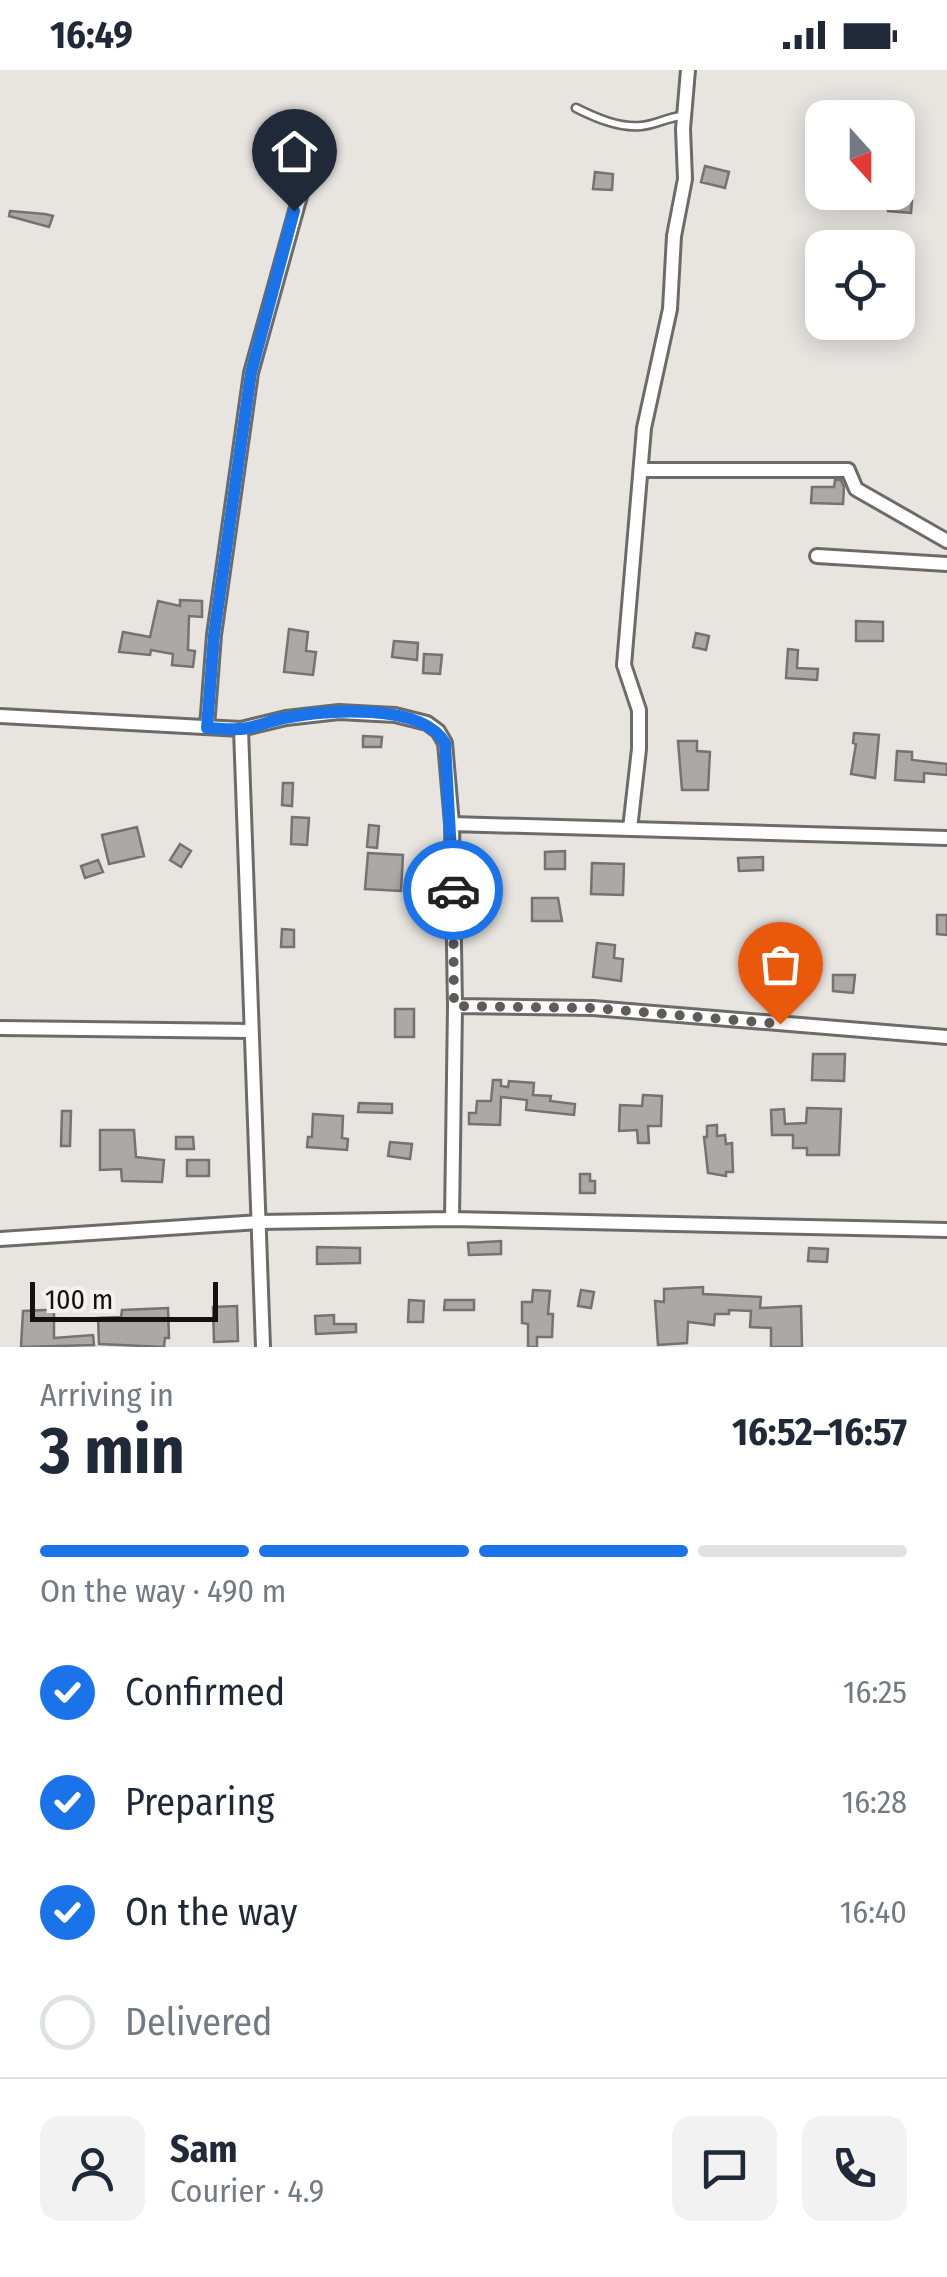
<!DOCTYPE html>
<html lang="en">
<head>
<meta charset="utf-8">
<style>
  body { margin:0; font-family:"Fira Sans Condensed",sans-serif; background:#f2f2f3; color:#1f2937; height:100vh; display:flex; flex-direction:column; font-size:38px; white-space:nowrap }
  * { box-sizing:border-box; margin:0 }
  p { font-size:32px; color:#747a83 }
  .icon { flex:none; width:55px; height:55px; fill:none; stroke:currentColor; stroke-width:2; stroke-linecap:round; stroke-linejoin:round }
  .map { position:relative; height:1277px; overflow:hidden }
  .side { display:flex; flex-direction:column; background:#fff; flex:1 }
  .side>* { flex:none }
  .needle { width:65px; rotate:159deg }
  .controls { position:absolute; left:805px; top:30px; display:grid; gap:20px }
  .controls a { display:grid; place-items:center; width:110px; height:110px; border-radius:20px; background:#fff; box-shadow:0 5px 25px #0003; font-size:50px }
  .scale { position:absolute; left:30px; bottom:25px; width:188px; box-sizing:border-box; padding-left:10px; border:5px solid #131211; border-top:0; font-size:28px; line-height:35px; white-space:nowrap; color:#131211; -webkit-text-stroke:8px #f5f2ee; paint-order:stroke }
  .pin { position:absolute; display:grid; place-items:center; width:85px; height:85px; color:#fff; margin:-102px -42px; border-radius:50% 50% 50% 0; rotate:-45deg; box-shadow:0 0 10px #0007 }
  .pin .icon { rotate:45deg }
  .courier { position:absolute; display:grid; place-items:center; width:100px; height:100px; margin:-50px; border:8px solid #1a73e8; border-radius:50%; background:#fff; color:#222; box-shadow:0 2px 12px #0007 }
  .headline em { font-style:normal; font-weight:700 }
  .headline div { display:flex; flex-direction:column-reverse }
  .headline { display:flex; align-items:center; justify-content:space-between; height:170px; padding:0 40px }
  h1 { font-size:65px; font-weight:700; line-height:75px }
  .bar { display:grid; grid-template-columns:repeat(4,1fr); gap:15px 10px; align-content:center; height:120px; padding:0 40px }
  .bar i { height:12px; border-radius:8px; background:#e0e1e3 }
  .bar .on { background:#1a73e8 }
  .bar p { grid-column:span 4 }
  .line { display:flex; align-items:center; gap:25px; padding:0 40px; border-top:2px solid #e0e1e3 }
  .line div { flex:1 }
  .round { display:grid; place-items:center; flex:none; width:105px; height:105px; border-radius:20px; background:#f2f2f3 }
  ol { padding:0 40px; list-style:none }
  li { display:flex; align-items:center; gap:30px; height:110px }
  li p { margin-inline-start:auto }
  li .icon { padding:10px; border-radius:50%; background:#1a73e8; color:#fff; stroke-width:4 }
  li:last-child { color:#747a83 }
  li i { width:55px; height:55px; border:5px solid #e0e1e3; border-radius:50% }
  .status { display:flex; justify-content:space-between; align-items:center; height:70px; padding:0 50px; background:#fff; direction:ltr }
  .status svg { height:28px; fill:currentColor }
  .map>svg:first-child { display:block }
  .building { fill:#aaa9a5; stroke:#74736f; stroke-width:2.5 }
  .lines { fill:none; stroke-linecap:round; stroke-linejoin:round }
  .lane-casing { stroke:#6d6b67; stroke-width:11 }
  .street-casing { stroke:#6d6b67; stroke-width:18 }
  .lane { stroke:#fff; stroke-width:6 }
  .street { stroke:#fff; stroke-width:12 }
  .done { stroke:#5e5c5a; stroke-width:10; stroke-dasharray:0 18 }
  .route { stroke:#1a73e8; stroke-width:12 }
</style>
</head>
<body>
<div class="status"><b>16:49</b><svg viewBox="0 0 49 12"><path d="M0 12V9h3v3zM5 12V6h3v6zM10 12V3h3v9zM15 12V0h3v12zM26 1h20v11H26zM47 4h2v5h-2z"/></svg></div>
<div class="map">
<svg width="947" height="1277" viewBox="0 0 947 1277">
  <rect width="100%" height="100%" fill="#e8e5e1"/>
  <path class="building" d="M 705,96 L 729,102 L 725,118 L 701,112 Z
    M 595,102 L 613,104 L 612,120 L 593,119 Z
    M 889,129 L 912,131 L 911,143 L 888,141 Z
    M 10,141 L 45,144 L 53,146 L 49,157 L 9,146 Z
    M 835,410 L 841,410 L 844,417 L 843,434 L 811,433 L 812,417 L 834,417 Z
    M 180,530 L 202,531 L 202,547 L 189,546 L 188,580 L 195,581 L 193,597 L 172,595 L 173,584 L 151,580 L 150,585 L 119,582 L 123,562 L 150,567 L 158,531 L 180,536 Z
    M 856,551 L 883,552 L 883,571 L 856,571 Z
    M 289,559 L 308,562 L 306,581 L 316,582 L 313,605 L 284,602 Z
    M 696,563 L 709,566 L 706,580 L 693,577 Z
    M 394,571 L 418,573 L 417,590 L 392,587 Z
    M 788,579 L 798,580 L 797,598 L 818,599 L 817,610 L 786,608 Z
    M 424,584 L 442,585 L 440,604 L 423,603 Z
    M 854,663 L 879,665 L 875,708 L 851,704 L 856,674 L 853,673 Z
    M 363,666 L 382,667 L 381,677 L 363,677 Z
    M 678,671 L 697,671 L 697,681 L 710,682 L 708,720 L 682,720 Z
    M 897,681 L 912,682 L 912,690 L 947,694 L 947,705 L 924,703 L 924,712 L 895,710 Z
    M 283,713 L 293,713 L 292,736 L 282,735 Z
    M 292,747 L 309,748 L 307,775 L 291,774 Z
    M 369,755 L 379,756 L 377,778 L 367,777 Z
    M 137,757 L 144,786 L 109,794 L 102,765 Z
    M 180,774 L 191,781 L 181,797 L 170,790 Z
    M 565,781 L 565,799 L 545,799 L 545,782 Z
    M 368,783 L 403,785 L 401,821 L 365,819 Z
    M 763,787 L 763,800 L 739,801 L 738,788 Z
    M 98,790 L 103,802 L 85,808 L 81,796 Z
    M 592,793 L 624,794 L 623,825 L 591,824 Z
    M 532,828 L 558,828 L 562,851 L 532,851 Z
    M 937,845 L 947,845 L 947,865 L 937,864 Z
    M 282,859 L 294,860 L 294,877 L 281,877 Z
    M 597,873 L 615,875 L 614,888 L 623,889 L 621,911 L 593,907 Z
    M 833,905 L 855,905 L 853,923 L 833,921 Z
    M 395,939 L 414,939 L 414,967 L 395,967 Z
    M 813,984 L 845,984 L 844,1011 L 812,1010 Z
    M 493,1010 L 501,1010 L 501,1016 L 508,1017 L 509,1011 L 534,1013 L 533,1025 L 551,1026 L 550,1031 L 575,1034 L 574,1045 L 526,1040 L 527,1030 L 501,1027 L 500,1055 L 469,1054 L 469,1043 L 476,1043 L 477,1031 L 491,1031 Z
    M 643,1025 L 662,1026 L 661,1056 L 648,1056 L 649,1073 L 638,1073 L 637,1060 L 619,1061 L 620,1035 L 642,1036 Z
    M 359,1033 L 392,1034 L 392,1043 L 358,1042 Z
    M 807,1038 L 841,1039 L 839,1085 L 807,1085 L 807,1078 L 793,1078 L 793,1065 L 772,1065 L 771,1040 L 784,1039 L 785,1054 L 806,1053 Z
    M 62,1041 L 71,1041 L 70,1076 L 61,1076 Z
    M 313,1044 L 343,1046 L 342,1068 L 348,1069 L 347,1080 L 307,1077 L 308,1067 L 312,1067 Z
    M 717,1055 L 717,1066 L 725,1065 L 726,1074 L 732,1073 L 733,1102 L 726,1102 L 726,1106 L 708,1103 L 704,1067 L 707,1067 L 707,1056 Z
    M 100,1060 L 134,1060 L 136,1087 L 164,1090 L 162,1112 L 122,1111 L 121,1099 L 100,1100 Z
    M 176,1067 L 193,1067 L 194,1079 L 176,1079 Z
    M 390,1072 L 412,1074 L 410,1089 L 388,1086 Z
    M 187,1090 L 209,1090 L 209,1106 L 187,1106 Z
    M 580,1104 L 590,1104 L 590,1111 L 595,1111 L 595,1123 L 580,1123 Z
    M 501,1171 L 501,1184 L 469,1185 L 468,1173 Z
    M 317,1177 L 360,1178 L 360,1193 L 317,1194 Z
    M 809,1178 L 828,1179 L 827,1192 L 808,1191 Z
    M 703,1217 L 703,1224 L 761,1227 L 760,1238 L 801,1236 L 802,1277 L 771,1277 L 771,1258 L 750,1257 L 751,1241 L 729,1240 L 729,1244 L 715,1244 L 714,1255 L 688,1252 L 687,1273 L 658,1275 L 655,1231 L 664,1232 L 664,1219 Z
    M 533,1220 L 550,1221 L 548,1244 L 553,1244 L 552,1267 L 537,1267 L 537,1277 L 528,1277 L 528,1254 L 522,1253 L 522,1232 L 532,1232 Z
    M 581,1220 L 594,1222 L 591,1238 L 578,1236 Z
    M 409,1230 L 424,1231 L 423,1252 L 408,1252 Z
    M 445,1230 L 474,1230 L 474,1240 L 444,1240 Z
    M 237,1236 L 238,1271 L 214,1272 L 213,1237 Z
    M 168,1238 L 169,1268 L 165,1268 L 164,1277 L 99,1274 L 98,1248 L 121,1247 L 122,1240 Z
    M 44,1240 L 54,1240 L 54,1268 L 93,1265 L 94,1275 L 21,1277 L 23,1241 Z
    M 334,1245 L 334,1254 L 356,1254 L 356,1262 L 316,1264 L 315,1246 Z"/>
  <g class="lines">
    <defs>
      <path id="lane" d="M 576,38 C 596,48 619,58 641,56 C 655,55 668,47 682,46"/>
      <path id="street" d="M 643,400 L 848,400 L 856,419 L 947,471
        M 817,486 L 947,494
        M 0,646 L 241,659 L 286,648 L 339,642 L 395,645 L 427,653 L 438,661 L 445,673 L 452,754 L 947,768
        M 207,657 L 214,565 L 251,303 L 312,83
        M 241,659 L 263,1277
        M 452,754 L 455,936 L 452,1149
        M 630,759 L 639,679 L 639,640 L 624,595 L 644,358 L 670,239 L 674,166 L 685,109 L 683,59 L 688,0
        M 455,936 L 593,938 L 947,967
        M 0,958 L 251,961
        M 0,1169 L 259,1152 L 452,1149 L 947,1160"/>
    </defs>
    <use href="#lane" class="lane-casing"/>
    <use href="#street" class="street-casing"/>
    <use href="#lane" class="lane"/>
    <use href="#street" class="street"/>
  </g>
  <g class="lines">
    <path class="done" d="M 453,820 L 454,936 L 594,938 L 780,954"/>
    <path class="route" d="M 294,141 L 251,303 L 214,565 L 207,658 C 217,658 228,660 238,659 C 253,659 269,651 284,648 C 325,640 421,632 445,673 L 453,820"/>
  </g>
</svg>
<div class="controls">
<a><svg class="needle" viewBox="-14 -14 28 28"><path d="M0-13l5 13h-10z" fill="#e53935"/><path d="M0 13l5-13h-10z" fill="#747a83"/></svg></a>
<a><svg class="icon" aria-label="locate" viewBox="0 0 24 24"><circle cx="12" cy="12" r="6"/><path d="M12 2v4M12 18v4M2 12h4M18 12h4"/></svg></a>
</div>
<div class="scale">100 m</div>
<div class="pin" style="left:780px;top:954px;background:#ea580c"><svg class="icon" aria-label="bag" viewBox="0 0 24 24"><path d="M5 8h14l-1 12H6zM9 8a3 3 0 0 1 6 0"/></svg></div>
<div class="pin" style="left:294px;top:141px;background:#1f2937"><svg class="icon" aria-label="home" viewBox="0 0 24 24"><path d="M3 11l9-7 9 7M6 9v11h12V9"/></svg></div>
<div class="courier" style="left:453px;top:820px"><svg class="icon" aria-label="car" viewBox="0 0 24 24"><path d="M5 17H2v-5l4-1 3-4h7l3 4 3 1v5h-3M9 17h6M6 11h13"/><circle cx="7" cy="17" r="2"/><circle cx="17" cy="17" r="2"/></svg></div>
</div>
<section class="side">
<div class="headline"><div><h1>3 min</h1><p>Arriving in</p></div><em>16:52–16:57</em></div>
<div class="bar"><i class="on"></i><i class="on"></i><i class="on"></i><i></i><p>On the way · 490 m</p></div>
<ol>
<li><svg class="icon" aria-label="check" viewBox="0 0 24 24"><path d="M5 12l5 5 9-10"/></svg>Confirmed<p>16:25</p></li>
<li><svg class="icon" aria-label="check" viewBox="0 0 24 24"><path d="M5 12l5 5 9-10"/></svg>Preparing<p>16:28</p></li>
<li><svg class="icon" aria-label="check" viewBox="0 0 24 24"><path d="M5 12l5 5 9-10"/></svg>On the way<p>16:40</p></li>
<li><i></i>Delivered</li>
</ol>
<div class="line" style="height:180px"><a class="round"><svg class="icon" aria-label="person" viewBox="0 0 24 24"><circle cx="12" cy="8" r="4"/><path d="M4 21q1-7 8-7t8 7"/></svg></a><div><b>Sam</b><p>Courier · 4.9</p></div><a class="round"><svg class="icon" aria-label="chat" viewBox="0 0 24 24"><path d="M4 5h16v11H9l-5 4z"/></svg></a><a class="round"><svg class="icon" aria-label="phone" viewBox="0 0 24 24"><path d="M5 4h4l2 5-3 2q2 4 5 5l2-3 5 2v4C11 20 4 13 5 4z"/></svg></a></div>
</section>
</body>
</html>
